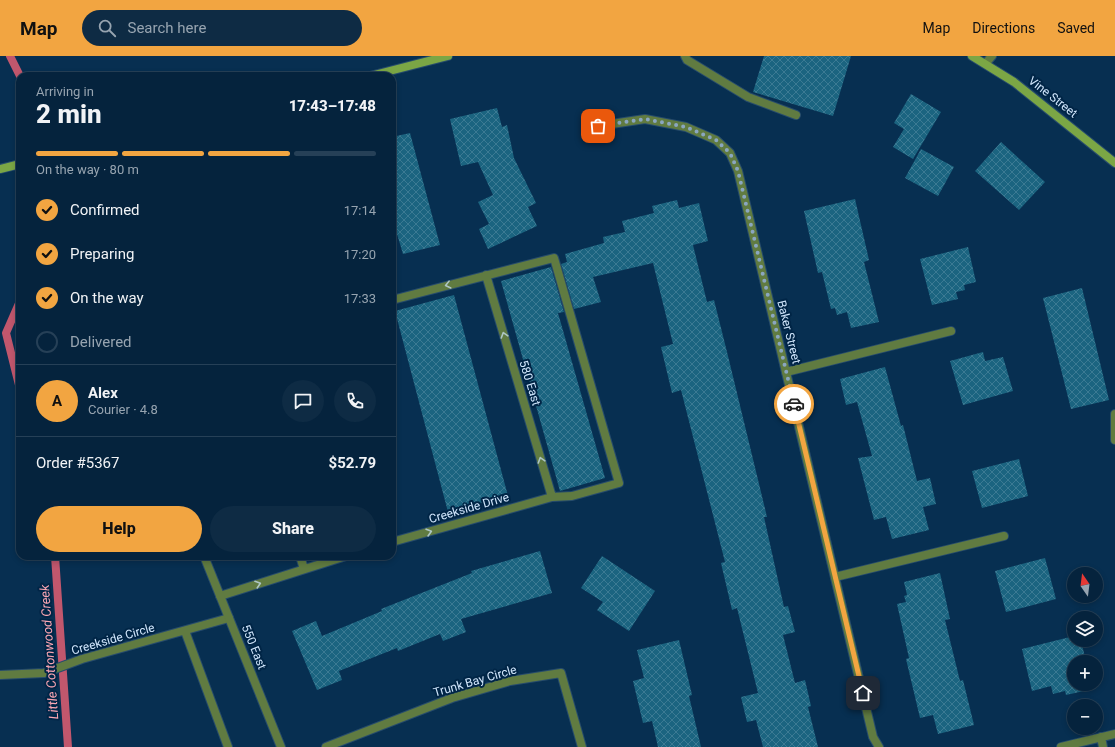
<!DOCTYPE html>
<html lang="en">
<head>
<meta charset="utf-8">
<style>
  body { margin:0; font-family:Roboto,sans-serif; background:#0e2b44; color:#f1f3f6; height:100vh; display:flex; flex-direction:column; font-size:15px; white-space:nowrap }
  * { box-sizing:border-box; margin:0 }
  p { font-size:13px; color:#97a4b0 }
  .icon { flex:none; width:22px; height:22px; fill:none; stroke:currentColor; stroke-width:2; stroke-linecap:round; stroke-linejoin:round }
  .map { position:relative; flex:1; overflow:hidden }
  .details { position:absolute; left:16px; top:16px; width:380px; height:488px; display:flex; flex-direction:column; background:#05233d; border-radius:12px; box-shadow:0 2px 6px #0003,0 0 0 1px #264057 }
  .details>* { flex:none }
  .needle { width:26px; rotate:346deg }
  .controls { position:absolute; left:1067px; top:511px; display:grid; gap:8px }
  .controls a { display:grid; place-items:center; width:36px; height:36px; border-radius:50%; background:#05233d; box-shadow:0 2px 6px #0003,0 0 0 1px #264057; font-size:20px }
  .pin { position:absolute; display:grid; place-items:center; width:34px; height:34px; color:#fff; margin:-17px; border-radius:8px; box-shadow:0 2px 6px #0006 }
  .courier { position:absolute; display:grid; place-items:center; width:40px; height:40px; margin:-20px; border:3px solid #f2a541; border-radius:50%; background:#fff; color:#222; box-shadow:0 1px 5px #0007 }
  .summary em { font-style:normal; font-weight:800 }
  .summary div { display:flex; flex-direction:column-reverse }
  .summary { display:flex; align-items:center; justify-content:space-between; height:68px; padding:0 20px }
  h1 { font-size:26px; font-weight:800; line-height:30px }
  .bar { display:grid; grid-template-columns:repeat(4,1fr); gap:6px 4px; align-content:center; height:48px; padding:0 20px }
  .bar i { height:5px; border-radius:3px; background:#264057 }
  .bar .selected { background:#f2a541 }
  .bar p { grid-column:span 4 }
  .line { display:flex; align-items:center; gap:10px; padding:0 20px; border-top:1px solid #264057 }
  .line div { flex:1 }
  .round { display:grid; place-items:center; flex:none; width:42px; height:42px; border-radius:21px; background:#0e2b44 }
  ol { padding:0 20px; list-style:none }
  li { display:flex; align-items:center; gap:12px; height:44px }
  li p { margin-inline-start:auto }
  li .icon { padding:4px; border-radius:50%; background:#f2a541; color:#111; stroke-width:4 }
  li:last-child { color:#97a4b0 }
  li i { width:22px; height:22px; border:2px solid #264057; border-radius:50% }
  .button { display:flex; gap:8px; margin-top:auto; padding:8px 20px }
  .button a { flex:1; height:46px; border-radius:24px; background:#f2a541; color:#111; font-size:16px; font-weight:800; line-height:46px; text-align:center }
  .button a+a { background:#0e2b44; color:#f1f3f6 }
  header { display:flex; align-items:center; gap:24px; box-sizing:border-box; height:56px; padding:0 20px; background:#f2a541; color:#111 }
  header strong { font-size:19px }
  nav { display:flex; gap:22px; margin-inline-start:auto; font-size:14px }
  .search { width:280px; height:36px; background:#0e2b44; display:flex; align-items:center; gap:10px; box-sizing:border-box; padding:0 14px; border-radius:22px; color:#97a4b0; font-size:15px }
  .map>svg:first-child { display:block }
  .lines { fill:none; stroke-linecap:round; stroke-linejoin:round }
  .stream { stroke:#c1576d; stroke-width:8 }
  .building { fill:url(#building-cross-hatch) }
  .service-casing { stroke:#274c6c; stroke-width:10 }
  .minor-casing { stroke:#274c6c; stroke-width:10 }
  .secondary-casing { stroke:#274c6c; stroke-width:10 }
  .service { stroke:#607b41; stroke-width:8 }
  .minor { stroke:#607b41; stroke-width:8 }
  .secondary { stroke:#7ba645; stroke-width:8 }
  .oneway { stroke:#aec6c4 }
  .done { stroke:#8aa6c0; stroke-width:4; stroke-dasharray:0 7.2 }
  .route { stroke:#f2a541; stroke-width:5 }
  .labels { text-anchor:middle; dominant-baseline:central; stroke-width:4; stroke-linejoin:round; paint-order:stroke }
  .street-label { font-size:12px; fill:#d0e6fc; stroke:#002546 }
  .water-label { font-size:13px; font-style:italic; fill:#faa6b3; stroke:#002546 }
</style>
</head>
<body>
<header>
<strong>Map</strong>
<div class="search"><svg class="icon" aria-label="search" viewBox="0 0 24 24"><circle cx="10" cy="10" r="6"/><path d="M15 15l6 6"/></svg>Search here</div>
<nav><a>Map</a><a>Directions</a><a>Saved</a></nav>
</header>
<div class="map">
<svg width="1115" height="691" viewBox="0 0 1115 691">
  <defs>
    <pattern id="building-cross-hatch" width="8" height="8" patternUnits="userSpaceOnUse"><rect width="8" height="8" fill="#1b6480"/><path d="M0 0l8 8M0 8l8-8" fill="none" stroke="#3b7a93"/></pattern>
  </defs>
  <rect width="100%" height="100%" fill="#072f51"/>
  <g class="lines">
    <path class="stream" d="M 10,0 L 20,20
      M 20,245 L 6,277 L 20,333
      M 55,500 L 68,691"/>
  </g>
  <path class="building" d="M 764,0 L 851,0 L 833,60 L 753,36 Z
    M 911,38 L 941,56 L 913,103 L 893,91 L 904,73 L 894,67 Z
    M 497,52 L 502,71 L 507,69 L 514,102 L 536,147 L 528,151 L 537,170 L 488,193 L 479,173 L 489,168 L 478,146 L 493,139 L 478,106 L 461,110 L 450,63 Z
    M 410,77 L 440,189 L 403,198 L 397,178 L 392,179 L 392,150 L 397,148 L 392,131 L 392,81 Z
    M 1001,86 L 1045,126 L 1019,154 L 975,115 Z
    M 921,93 L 954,111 L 938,140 L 905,122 Z
    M 855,143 L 869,204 L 864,206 L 879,266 L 851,272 L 847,256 L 837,259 L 835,252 L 831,253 L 822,216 L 818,217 L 804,155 Z
    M 677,144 L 679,152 L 699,147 L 708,185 L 693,189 L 707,246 L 714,244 L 728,300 L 767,461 L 764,461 L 784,551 L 788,550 L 795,576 L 783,579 L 795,627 L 805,624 L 811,650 L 808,651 L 818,691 L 763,691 L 756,664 L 747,666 L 741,641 L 758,637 L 737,552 L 732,554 L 721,507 L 725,506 L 681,334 L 672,337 L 661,291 L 673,288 L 653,207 L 593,221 L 601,246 L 574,253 L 561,208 L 567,206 L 565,198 L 604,187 L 603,181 L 625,176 L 622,165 L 654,157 L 652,150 Z
    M 968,191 L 976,226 L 964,229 L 965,234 L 956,236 L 958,243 L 932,249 L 920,203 Z
    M 551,211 L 564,256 L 558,257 L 605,422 L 560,435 L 501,225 Z
    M 1082,232 L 1109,344 L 1071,353 L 1043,242 Z
    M 454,239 L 508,440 L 448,456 L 395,255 Z
    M 983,296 L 985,305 L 1003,301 L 1013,335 L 963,349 L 950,305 Z
    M 885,311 L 901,370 L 903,369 L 917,425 L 930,422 L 936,448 L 923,451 L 929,474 L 892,483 L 886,461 L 874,464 L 858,402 L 872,400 L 857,346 L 846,349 L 840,323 Z
    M 1019,403 L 1028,440 L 982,452 L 972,415 Z
    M 540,495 L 552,537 L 461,563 L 466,576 L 443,585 L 440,578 L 398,595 L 397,592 L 339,615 L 342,624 L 317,634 L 292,575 L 316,565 L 322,580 L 382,555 L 381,553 L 472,517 L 471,515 Z
    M 602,500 L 655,535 L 629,575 L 597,554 L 603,546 L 581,532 Z
    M 1045,502 L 1056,543 L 1006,556 L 995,515 Z
    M 940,517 L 950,563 L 945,564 L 960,625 L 963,624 L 974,669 L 938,678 L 933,659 L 920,662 L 906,603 L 909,602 L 897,548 L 906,546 L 904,540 L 907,539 L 904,526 Z
    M 1074,580 L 1074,584 L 1081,584 L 1086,606 L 1074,606 L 1074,628 L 1092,628 L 1093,633 L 1066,639 L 1065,635 L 1053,638 L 1051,630 L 1032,635 L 1022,593 Z
    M 679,584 L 692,639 L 689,640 L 701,691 L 658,691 L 652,665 L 643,667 L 633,625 L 644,622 L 637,594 Z"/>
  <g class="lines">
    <defs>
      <path id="service" d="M 685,0 L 687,4 L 748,41 L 796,59
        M 986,7 L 992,0
        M 486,219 L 552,441
        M 392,244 L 554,202 L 619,427 L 572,440 L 552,441 L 392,486
        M 786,316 L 951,275
        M 1115,358 L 1115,384
        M 300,500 L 304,513
        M 835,521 L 1004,480
        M 220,540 L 346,500
        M 185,575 L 228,691
        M 0,619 L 44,617 L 82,603 L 229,562"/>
      <path id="minor" d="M 598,70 L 645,63 L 686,71 L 716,84 L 730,97 L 738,115 L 873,681 L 879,691
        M 204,500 L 281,691
        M 1101,681 L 1103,691
        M 326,691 L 452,642 L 510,625 L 561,617 L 582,691
        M 1061,691 L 1115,678"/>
      <path id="secondary" d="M 972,0 L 1014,26 L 1115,107
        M 370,20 L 448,0
        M 0,113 L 20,108"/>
    </defs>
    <use href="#service" class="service-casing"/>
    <use href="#minor" class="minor-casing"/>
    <use href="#secondary" class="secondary-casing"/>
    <use href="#service" class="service"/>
    <use href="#minor" class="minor"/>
    <use href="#secondary" class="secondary"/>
  </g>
  <defs><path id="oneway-chevron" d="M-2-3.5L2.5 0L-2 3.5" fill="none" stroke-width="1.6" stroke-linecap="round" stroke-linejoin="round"/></defs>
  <g class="oneway">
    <use href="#oneway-chevron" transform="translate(448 229) rotate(166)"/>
    <use href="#oneway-chevron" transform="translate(504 279) rotate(-107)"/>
    <use href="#oneway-chevron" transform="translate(541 404) rotate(-107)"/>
    <use href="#oneway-chevron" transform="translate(429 476) rotate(-16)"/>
    <use href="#oneway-chevron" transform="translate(258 528) rotate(-18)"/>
  </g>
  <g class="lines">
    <path class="done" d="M 598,70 L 645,63 L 686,71 L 716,84 L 730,97 L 738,115 L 794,348"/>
    <path class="route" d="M 794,348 L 863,637"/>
  </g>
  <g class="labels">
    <g class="street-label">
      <text transform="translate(1053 41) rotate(38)">Vine Street</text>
      <text transform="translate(789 276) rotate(76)">Baker Street</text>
      <text transform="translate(530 327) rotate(73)">580 East</text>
      <text transform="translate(469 452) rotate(-16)">Creekside Drive</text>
      <text transform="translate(113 583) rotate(-16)">Creekside Circle</text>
      <text transform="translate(254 591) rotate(68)">550 East</text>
      <text transform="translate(475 625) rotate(-16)">Trunk Bay Circle</text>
    </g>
    <g class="water-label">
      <text transform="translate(49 596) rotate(-94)">Little Cottonwood Creek</text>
    </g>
  </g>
</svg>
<div class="controls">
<a><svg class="needle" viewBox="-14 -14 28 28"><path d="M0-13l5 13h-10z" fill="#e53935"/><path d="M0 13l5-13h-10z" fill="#97a4b0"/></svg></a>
<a><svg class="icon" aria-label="layers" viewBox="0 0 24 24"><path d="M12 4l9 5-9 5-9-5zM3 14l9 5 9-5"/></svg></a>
<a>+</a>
<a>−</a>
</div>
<div class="pin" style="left:598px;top:70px;background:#ea580c"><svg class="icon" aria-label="bag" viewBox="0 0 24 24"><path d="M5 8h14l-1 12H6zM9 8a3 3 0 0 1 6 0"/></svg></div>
<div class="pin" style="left:863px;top:637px;background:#1f2937"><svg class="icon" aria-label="home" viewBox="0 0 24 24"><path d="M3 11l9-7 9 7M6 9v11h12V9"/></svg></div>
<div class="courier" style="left:794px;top:348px"><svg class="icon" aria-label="car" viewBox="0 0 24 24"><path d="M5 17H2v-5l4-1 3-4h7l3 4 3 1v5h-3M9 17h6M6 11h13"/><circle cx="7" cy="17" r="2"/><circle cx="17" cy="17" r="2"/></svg></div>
<section class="details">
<div class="summary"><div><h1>2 min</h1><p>Arriving in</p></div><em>17:43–17:48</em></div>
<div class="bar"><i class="selected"></i><i class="selected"></i><i class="selected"></i><i></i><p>On the way · 80 m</p></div>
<ol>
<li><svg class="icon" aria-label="check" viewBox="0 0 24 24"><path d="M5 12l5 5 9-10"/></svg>Confirmed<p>17:14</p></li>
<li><svg class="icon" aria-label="check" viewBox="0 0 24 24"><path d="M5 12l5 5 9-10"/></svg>Preparing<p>17:20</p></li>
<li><svg class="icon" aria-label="check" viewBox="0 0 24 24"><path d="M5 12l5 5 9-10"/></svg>On the way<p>17:33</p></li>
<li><i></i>Delivered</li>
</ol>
<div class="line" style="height:72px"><b class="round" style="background:#f2a541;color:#111">A</b><div><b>Alex</b><p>Courier · 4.8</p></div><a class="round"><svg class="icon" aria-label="chat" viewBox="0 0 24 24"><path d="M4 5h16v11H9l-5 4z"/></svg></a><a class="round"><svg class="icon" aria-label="phone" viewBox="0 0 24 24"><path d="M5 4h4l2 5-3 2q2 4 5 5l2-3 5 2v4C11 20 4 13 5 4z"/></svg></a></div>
<div class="line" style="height:52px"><div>Order #5367</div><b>$52.79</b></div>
<div class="button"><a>Help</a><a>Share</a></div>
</section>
</div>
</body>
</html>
